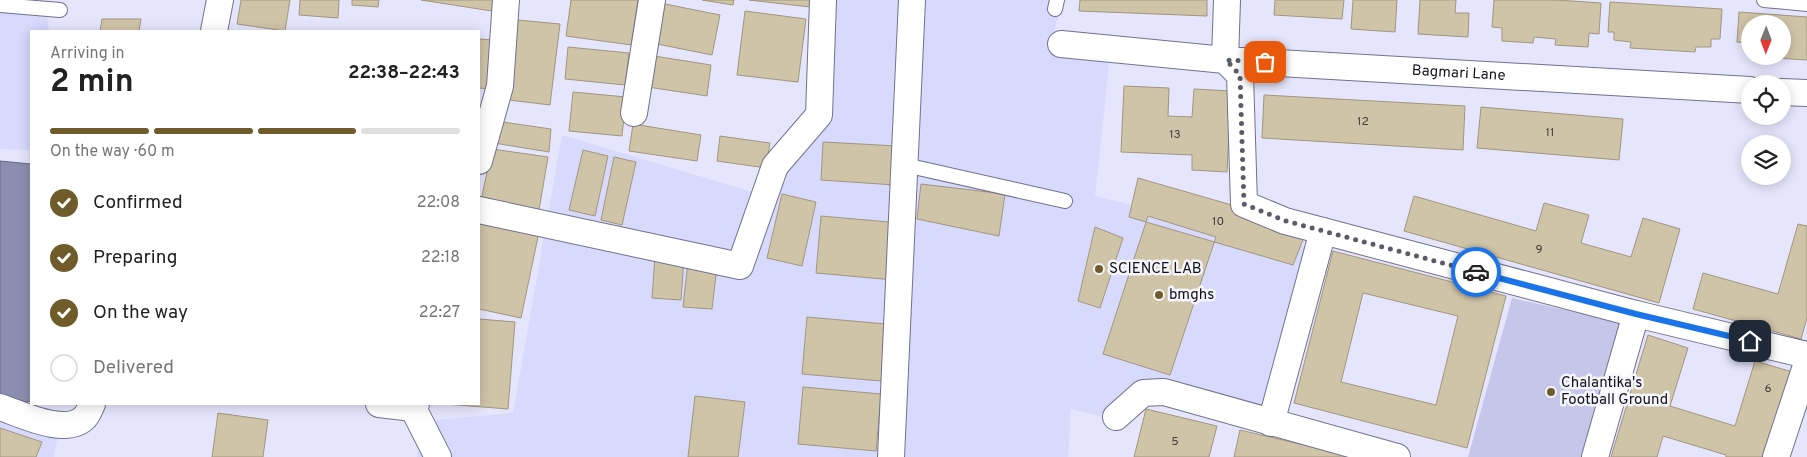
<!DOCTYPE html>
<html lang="en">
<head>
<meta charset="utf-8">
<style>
  body { margin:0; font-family:Overpass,sans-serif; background:#f6f6f6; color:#222; height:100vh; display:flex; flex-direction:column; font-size:19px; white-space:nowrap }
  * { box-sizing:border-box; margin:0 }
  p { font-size:16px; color:#767676 }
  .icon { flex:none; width:28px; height:28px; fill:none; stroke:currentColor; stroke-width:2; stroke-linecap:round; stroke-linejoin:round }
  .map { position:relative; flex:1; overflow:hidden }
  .drawer { position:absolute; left:30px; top:30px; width:450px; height:375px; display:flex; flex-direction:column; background:#fff; border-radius:0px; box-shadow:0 2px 12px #0003 }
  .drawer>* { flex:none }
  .needle { width:32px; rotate:181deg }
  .tools { position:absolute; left:1741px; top:15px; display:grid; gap:10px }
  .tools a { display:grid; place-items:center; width:50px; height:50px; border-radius:50%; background:#fff; box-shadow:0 2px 12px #0003; font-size:25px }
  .pin { position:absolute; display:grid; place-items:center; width:42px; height:42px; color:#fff; margin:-21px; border-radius:10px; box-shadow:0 2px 8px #0006 }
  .courier { position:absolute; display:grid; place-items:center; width:50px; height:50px; margin:-25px; border:4px solid #1a73e8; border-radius:50%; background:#fff; color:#222; box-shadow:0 1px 6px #0007 }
  .head em { font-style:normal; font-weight:700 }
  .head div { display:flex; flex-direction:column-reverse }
  .head { display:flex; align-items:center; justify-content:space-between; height:85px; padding:0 20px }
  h1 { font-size:32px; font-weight:700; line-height:38px }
  .bar { display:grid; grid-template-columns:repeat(4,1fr); gap:8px 5px; align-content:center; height:60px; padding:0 20px }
  .bar i { height:6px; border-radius:4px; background:#e0e0e0 }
  .bar .selected { background:#705c2b }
  .bar p { grid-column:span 4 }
  ol { padding:0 20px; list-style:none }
  li { display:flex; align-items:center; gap:15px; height:55px }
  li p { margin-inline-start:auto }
  li .icon { padding:5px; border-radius:50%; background:#705c2b; color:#fff; stroke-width:4 }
  li:last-child { color:#767676 }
  li i { width:28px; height:28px; border:2px solid #e0e0e0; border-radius:50% }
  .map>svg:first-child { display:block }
  .built { fill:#d7d9fd }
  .green { fill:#c5c6ea }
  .water { fill:#8c8eb1; stroke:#676984 }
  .building { fill:#d0c4a8; stroke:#a1967c; fill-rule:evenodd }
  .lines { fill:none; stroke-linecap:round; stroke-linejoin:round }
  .service-casing { stroke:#71728c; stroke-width:16 }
  .minor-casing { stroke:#71728c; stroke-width:28 }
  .service { stroke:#fff; stroke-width:14 }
  .minor { stroke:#fff; stroke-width:26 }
  .done { stroke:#5b5c6a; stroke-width:5; stroke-dasharray:0 9 }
  .route { stroke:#1a73e8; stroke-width:6 }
  .poi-dot { fill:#705c2b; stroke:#f5f5fb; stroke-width:2 }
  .labels { text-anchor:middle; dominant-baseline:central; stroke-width:5; stroke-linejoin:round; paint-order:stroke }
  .number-label { font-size:12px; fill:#413e3e }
  .street-label { font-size:15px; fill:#11121b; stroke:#f5f5fb }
  .poi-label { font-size:15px; fill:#11121b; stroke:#f5f5fb; text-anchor:start }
</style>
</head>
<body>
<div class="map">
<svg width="1807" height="457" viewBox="0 0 1807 457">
  <rect width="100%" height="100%" fill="#e5e6fd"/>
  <path class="built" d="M 0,0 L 45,0 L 49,31 L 31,31 L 31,150 L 0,149 Z
    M 823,0 L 1062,0 L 1052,41 L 1111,47 L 1095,196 L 1310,248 L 1267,411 L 1143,381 L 1103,417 L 1071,409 L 1068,457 L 417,457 L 423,421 L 513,413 L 562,135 L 772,198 L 815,120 Z
    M 0,397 L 61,418 L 54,457 L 0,457 Z"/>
  <path class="green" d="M 1512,298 L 1636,326 L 1596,457 L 1468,457 Z"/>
  <path class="water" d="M 0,161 L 31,164 L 31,401 L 0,406 Z"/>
  <path class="building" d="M 241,0 L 290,0 L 285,31 L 237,24 Z
    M 300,0 L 339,0 L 338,18 L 299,15 Z
    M 352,0 L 379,0 L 378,7 L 352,5 Z
    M 421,0 L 494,0 L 492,11 Z
    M 571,0 L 638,0 L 631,45 L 566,36 Z
    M 702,0 L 734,0 L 733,5 Z
    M 749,0 L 811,0 L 810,7 Z
    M 1080,0 L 1207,0 L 1207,16 L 1079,11 Z
    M 1275,0 L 1344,0 L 1342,19 L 1274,15 Z
    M 1353,0 L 1397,0 L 1395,32 L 1351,29 Z
    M 1420,0 L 1456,0 L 1455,13 L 1469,13 L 1468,37 L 1418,34 Z
    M 1494,0 L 1557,0 L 1601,3 L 1599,34 L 1589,33 L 1588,47 L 1555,45 L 1556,39 L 1534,37 L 1533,43 L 1502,41 L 1502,28 L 1492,27 Z
    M 1610,2 L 1722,9 L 1720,39 L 1711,39 L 1711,47 L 1696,47 L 1695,52 L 1630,48 L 1631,42 L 1614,40 L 1614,32 L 1608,32 Z
    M 665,4 L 720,15 L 712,55 L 657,44 Z
    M 745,11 L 806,19 L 798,82 L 737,75 Z
    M 1739,12 L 1807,17 L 1807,60 L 1757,57 L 1782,56 L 1782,24 L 1750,24 L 1750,52 L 1744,51 L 1745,43 L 1737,42 Z
    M 102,19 L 141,19 L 139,31 L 100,31 Z
    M 518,20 L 560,24 L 550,105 L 509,100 Z
    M 479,39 L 496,40 L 490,89 L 479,88 Z
    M 568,47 L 629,53 L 625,85 L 565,79 Z
    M 654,56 L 711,65 L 707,96 L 648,87 Z
    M 1124,86 L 1169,88 L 1168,116 L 1192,117 L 1194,89 L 1231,91 L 1227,172 L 1192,170 L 1192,155 L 1121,152 Z
    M 573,92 L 626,97 L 622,136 L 569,131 Z
    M 1264,95 L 1465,106 L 1463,150 L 1262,138 Z
    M 1481,107 L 1623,119 L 1619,160 L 1477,148 Z
    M 496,121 L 551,129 L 549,152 L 494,143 Z
    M 633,124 L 701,135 L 697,161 L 629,151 Z
    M 720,136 L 770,143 L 766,168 L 717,161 Z
    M 823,142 L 897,146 L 895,185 L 821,180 Z
    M 492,149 L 548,157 L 539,210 L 481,200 Z
    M 583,150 L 608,156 L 595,216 L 569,210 Z
    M 614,157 L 636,162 L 622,225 L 601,220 Z
    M 1138,178 L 1308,227 L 1293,265 L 1129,217 Z
    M 921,184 L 1005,194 L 999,236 L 917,219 Z
    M 782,194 L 816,202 L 802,266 L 767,258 Z
    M 1414,196 L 1536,231 L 1544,203 L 1589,215 L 1581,243 L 1631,257 L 1643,218 L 1680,229 L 1659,303 L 1404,231 Z
    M 821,216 L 900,223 L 894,280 L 816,273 Z
    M 1148,216 L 1216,237 L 1170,375 L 1103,354 Z
    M 479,219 L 539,232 L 521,318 L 479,309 Z
    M 1798,224 L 1807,226 L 1807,318 L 1801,339 L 1693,309 L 1703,273 L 1778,294 Z
    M 1095,227 L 1123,238 L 1100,308 L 1078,301 Z
    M 1333,251 L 1506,296 L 1467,448 L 1294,403 ZM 1363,293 L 1458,316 L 1436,405 L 1341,382 Z
    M 655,256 L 684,258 L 681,300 L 652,298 Z
    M 688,262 L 717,266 L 712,309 L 683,307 Z
    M 807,317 L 886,324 L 881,381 L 802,374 Z
    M 479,319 L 515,322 L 508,409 L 445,404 L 479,404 Z
    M 1648,335 L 1688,348 L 1670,406 L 1735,426 L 1755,361 L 1796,373 L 1770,457 L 1726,457 L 1726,455 L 1663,436 L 1657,457 L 1611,457 Z
    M 803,387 L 881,394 L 876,451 L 798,444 Z
    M 695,396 L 745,402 L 738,457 L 688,457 Z
    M 1146,409 L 1217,426 L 1209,457 L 1134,457 Z
    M 218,413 L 268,420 L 263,457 L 212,457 Z
    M 0,428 L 42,442 L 36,457 L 0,457 Z
    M 1240,430 L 1356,457 L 1234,457 Z"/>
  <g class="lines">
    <defs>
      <path id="service" d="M 1764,0 L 1807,4
        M 0,5 L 60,10
        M 1055,9 L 1057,0
        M 905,165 L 1065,201"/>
      <g id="minor">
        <path id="s1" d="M 1227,0 L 1225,60 L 1750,90"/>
        <path d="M 214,31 L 220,0"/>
        <path d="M 1061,44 L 1225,60 L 1240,75 L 1244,204 L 1285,221 L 1323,231"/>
        <path d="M 1782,92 L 1807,93"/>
        <path d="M 634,113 L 652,0"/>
        <path d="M 479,161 L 500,86 L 506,0"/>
        <path d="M 479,210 L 740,266 L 775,166 L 819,115 L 823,0"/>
        <path d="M 379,404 L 413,408 L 416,404"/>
        <path d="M 0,407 C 21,414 67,437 85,417 C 88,414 90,408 92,404"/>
        <path d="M 413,408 L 438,457"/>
        <path d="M 1116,417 L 1143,393 L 1164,392 L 1397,457"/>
        <path d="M 1271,423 L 1323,231 L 1636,314 L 1807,355"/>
        <path d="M 891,457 L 912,0"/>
        <path d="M 1595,457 L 1636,314"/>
        <path d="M 1776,457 L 1807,363"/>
      </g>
    </defs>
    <use href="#service" class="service-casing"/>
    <use href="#minor" class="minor-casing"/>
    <use href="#service" class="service"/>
    <use href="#minor" class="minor"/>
  </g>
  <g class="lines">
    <path class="done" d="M 1265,62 L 1226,60 L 1240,75 L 1244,204 L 1286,221 L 1476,272"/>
    <path class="route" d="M 1476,272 L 1636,314 L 1750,341"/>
  </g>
  <g class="poi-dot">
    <circle cx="1099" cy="269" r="5"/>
    <circle cx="1159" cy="295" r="5"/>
    <circle cx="1551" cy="392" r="5"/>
  </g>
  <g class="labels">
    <g class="number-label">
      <text x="1363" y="122">12</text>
      <text x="1550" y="133">11</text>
      <text x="1175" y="135">13</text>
      <text x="1218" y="222">10</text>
      <text x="1539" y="250">9</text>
      <text x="1768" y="389">6</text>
      <text x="1175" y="442">5</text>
    </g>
    <g class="street-label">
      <text stroke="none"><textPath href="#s1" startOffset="294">Bagmari Lane</textPath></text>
    </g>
    <g class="poi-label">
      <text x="1109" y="269">SCIENCE LAB</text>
      <text x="1169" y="295">bmghs</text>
      <text x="1561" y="383">Chalantika's<tspan x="1561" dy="17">Football Ground</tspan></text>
    </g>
  </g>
</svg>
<div class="tools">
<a><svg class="needle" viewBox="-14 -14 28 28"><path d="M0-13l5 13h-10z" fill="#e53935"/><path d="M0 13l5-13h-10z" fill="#767676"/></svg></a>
<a><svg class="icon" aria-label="locate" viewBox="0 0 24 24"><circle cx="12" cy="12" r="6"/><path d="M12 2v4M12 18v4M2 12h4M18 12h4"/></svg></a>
<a><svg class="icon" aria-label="layers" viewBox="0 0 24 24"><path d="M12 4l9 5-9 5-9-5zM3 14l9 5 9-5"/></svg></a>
</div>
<div class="pin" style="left:1265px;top:62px;background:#ea580c"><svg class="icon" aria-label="bag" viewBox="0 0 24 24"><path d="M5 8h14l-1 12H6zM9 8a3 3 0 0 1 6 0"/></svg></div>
<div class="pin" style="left:1750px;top:341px;background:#1f2937"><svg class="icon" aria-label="home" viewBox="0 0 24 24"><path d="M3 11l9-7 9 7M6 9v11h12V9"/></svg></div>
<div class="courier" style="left:1476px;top:272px"><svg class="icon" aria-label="car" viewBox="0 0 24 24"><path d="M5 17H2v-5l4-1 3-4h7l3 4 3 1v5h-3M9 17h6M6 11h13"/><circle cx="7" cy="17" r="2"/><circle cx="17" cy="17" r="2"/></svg></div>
<section class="drawer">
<div class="head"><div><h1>2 min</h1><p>Arriving in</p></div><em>22:38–22:43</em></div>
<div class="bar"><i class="selected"></i><i class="selected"></i><i class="selected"></i><i></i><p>On the way · 60 m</p></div>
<ol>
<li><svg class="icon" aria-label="check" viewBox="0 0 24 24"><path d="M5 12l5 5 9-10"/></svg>Confirmed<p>22:08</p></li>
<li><svg class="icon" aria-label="check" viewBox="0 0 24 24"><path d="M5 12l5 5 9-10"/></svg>Preparing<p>22:18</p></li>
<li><svg class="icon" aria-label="check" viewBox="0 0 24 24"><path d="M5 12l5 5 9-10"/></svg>On the way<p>22:27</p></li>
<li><i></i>Delivered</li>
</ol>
</section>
</div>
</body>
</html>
